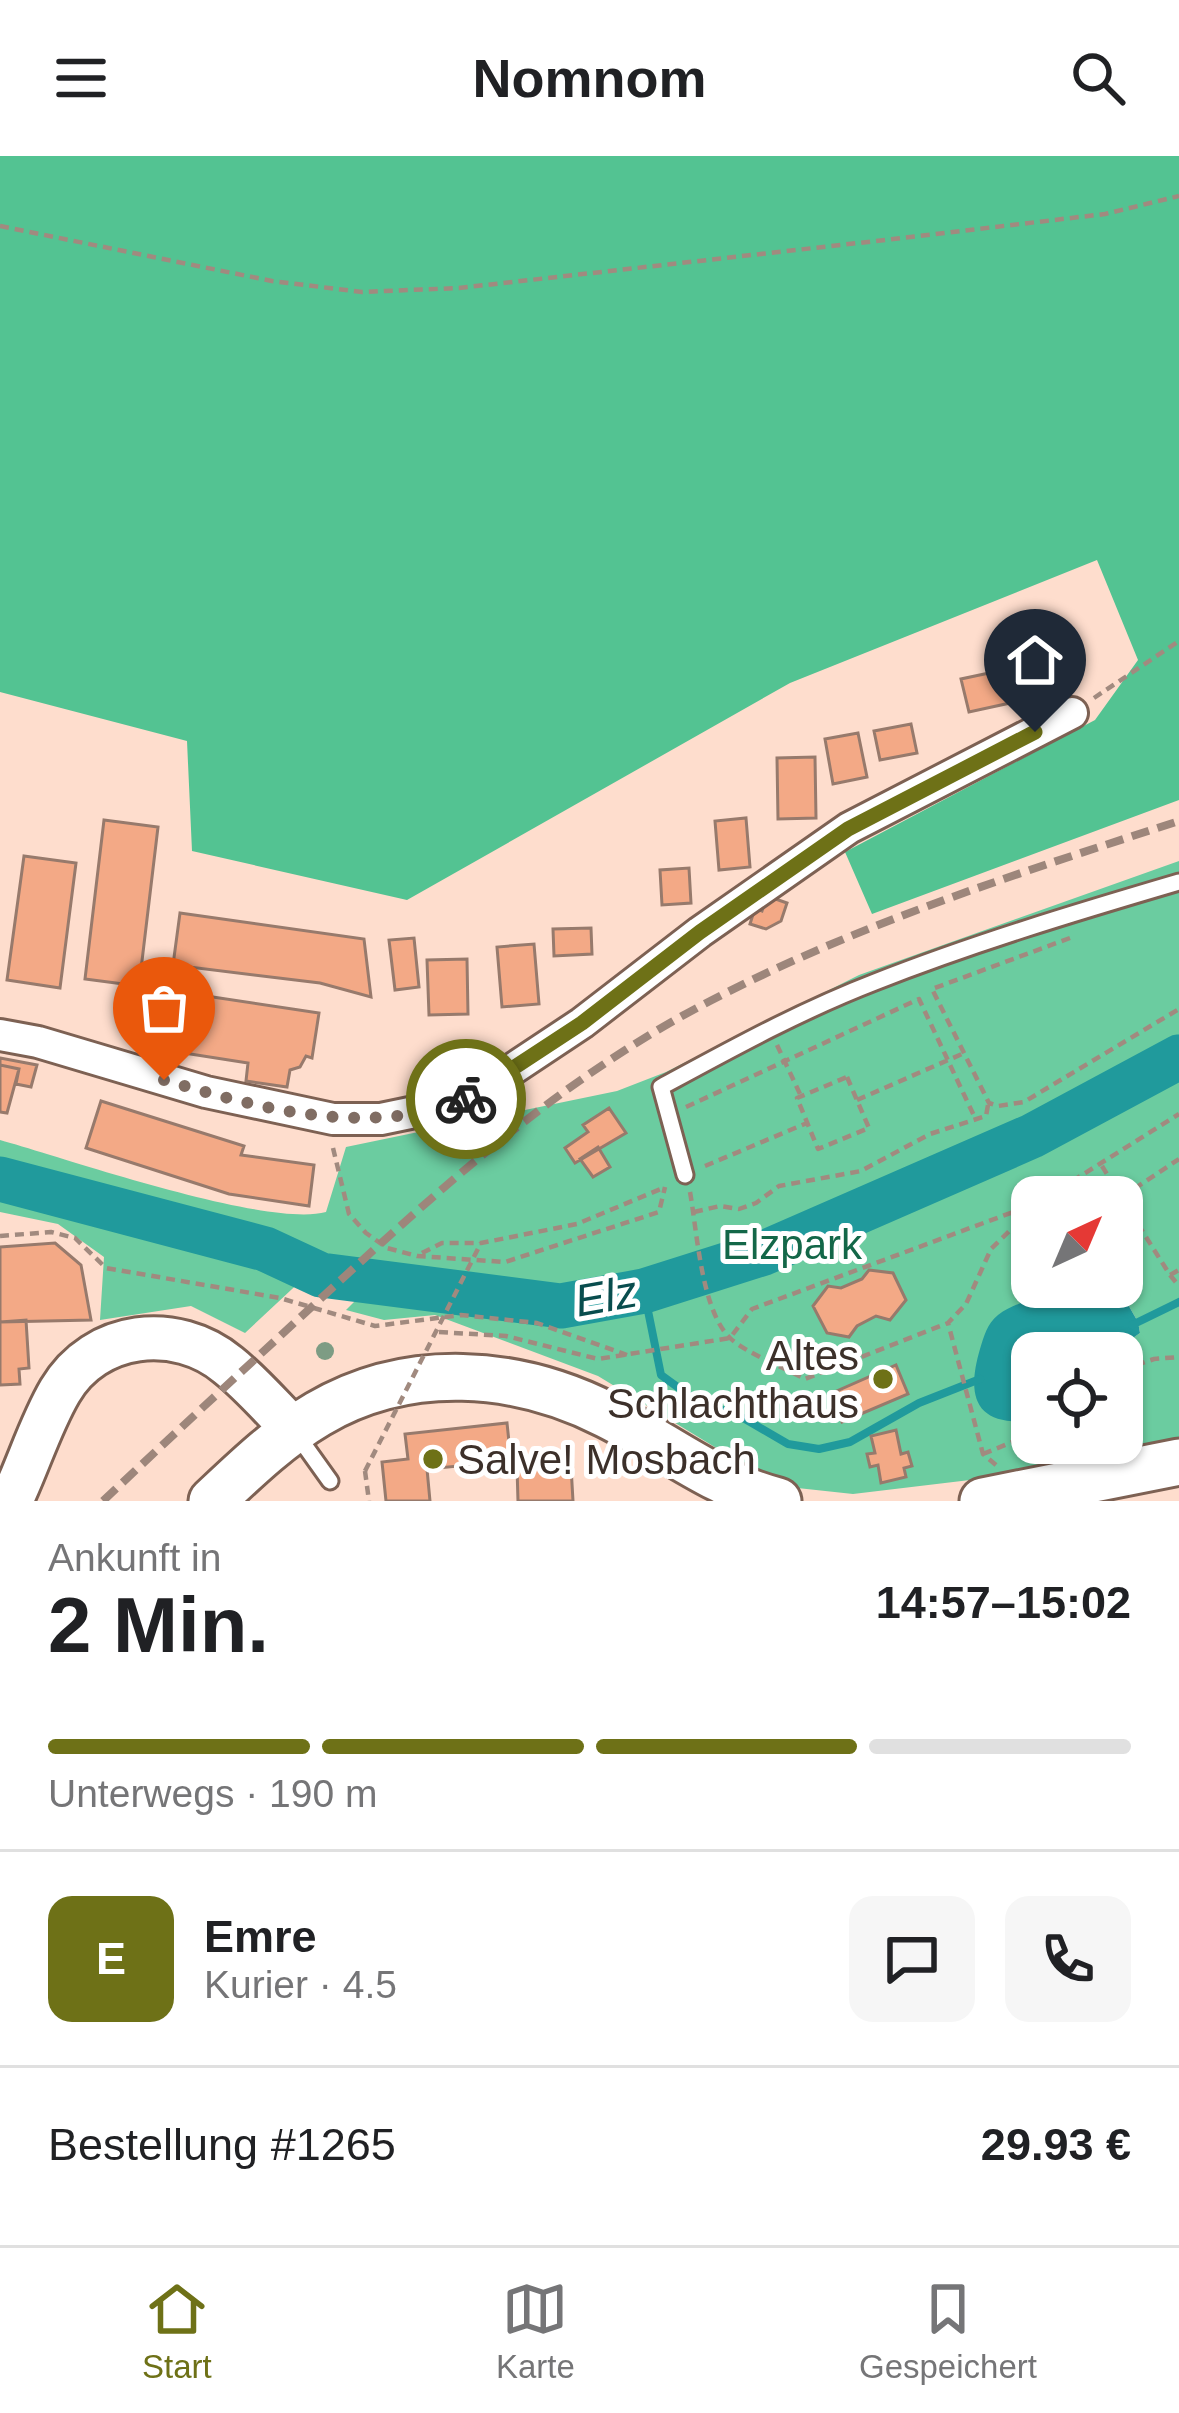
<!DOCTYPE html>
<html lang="de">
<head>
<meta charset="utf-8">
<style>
  body { margin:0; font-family:Arial,sans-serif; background:#f6f6f6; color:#202124; height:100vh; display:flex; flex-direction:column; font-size:45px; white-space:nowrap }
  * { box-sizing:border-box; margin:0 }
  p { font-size:39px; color:#757577 }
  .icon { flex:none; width:66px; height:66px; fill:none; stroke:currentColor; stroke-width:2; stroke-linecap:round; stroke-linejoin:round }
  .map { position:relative; height:1345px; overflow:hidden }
  .sheet { display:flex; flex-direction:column; background:#fff; flex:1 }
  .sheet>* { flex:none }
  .needle { width:78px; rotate:44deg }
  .buttons { position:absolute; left:1011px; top:1020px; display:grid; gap:24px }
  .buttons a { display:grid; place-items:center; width:132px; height:132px; border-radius:24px; background:#fff; box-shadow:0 3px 9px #0004; font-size:60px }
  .pin { position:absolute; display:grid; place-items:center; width:102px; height:102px; color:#fff; margin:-123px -51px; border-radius:50% 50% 50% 0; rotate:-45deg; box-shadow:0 0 12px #0007 }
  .pin .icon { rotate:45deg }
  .courier { position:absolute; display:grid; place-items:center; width:120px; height:120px; margin:-60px; border:9px solid #6e7117; border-radius:50%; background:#fff; color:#222; box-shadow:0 3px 15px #0007 }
  .head em { font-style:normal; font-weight:600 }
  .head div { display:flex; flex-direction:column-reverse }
  .head { display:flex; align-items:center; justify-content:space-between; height:204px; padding:0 48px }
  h1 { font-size:78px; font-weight:600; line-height:90px }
  .bar { display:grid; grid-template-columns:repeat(4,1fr); gap:18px 12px; align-content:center; height:144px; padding:0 48px }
  .bar i { height:15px; border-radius:9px; background:#e0e0e0 }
  .bar .active { background:#6e7117 }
  .bar p { grid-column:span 4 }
  .line { display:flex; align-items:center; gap:30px; padding:0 48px; border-top:3px solid #e0e0e0 }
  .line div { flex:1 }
  .round { display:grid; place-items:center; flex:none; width:126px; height:126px; border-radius:24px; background:#f6f6f6 }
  header { display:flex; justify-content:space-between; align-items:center; height:156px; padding:0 48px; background:#fff; font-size:54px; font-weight:600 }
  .tab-bar { display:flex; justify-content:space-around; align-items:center; height:168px; border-top:3px solid #e0e0e0; background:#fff; font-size:33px; color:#757577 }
  .tab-bar a { display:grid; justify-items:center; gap:6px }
  .tab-bar .active { color:#6e7117 }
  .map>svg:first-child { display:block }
  .green { fill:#6bcca0; fill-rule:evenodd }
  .forest { fill:#53c392 }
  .water { fill:#209a9c }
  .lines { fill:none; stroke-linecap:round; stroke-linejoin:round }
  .stream { stroke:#209a9c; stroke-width:8 }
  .river { stroke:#209a9c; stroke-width:45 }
  .building { fill:#f3a986; stroke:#977a6c; stroke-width:3 }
  .service-casing { stroke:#7d6153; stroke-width:21 }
  .minor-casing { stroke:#7d6153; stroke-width:36 }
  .secondary-casing { stroke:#7d6153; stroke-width:48 }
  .primary-casing { stroke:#7d6153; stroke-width:51 }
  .path { stroke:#a18a7f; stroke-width:4.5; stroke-dasharray:9 6; stroke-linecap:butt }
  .service { stroke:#fff; stroke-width:15 }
  .minor { stroke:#fff; stroke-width:30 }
  .secondary { stroke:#fff; stroke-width:42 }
  .primary { stroke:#fff; stroke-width:45 }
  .rail { stroke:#9d867b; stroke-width:8; stroke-dasharray:18 9; stroke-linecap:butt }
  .path-bridge { stroke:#a18a7f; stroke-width:4.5; stroke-dasharray:9 6; stroke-linecap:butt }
  .tree { fill:#7d9c84 }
  .done { stroke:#806d63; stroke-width:12; stroke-dasharray:0 21.6 }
  .route { stroke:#6e7117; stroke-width:15 }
  .poi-dot { fill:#6e7117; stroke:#fff; stroke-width:4.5 }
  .labels { text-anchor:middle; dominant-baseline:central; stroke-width:10; stroke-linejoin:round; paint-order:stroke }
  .park-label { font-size:42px; fill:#136748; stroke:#fff }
  .poi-label { font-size:42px; fill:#3c302a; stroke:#fff; text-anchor:end }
  .water-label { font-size:45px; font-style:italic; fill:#094d4e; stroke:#fff }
</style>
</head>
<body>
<header><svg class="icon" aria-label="menu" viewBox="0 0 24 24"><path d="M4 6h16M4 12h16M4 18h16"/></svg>Nomnom<svg class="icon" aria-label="search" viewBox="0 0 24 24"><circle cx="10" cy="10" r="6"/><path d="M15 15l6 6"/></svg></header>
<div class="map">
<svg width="1179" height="1345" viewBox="0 0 1179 1345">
  <rect width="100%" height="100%" fill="#feddcd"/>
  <path class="green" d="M 1179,705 L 1179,1293 L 1136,1304 L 853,1338 L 779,1330 L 598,1220 L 435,1159 L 384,1164 L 346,1154 L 363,1137 L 306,1120 L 245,1177 L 191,1150 L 100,1164 L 104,1101 L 58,1068 L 0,1056 L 0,984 C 68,1003 267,1072 326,1056 L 346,991 L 617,935 L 666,916 L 859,819 ZM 1032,1041 L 1122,1041 L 1122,1131 L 1118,1131 L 1138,1166 L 1140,1177 L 1112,1197 L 1122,1197 L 1122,1287 L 1032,1287 L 1032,1265 L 1029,1267 L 999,1159 L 1037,1142 L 1049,1131 L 1032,1131 Z"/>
  <path class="forest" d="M 0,0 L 1179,0 L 1179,644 L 872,758 L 845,696 L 1095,564 L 1138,504 L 1097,404 L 790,527 L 407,744 L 192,695 L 187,585 L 0,536 Z"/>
  <path class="water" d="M 1049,1131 L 1118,1131 L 1138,1166 L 1140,1177 L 1112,1197 L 1032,1197 L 1032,1265 C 975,1270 966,1241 980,1193 C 984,1180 987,1168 998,1159 C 1014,1147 1033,1145 1049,1131 Z"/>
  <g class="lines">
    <path class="stream" d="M 644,1135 L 661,1219 L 705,1251 L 733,1256 L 788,1288 L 819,1293 L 850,1286 L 919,1247 L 980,1223
      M 1132,1169 L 1179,1146"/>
    <path class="river" d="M 0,1023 L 265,1093 L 321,1119 L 561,1150 L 644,1135 L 764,1097 L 1032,980 L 1179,901"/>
  </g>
  <path class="building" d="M 1062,508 L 1065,527 L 1032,533 L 1029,513 Z
    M 1003,514 L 1010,547 L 969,556 L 961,523 Z
    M 911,568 L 917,597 L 880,604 L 874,575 Z
    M 858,577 L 867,621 L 833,628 L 825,583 Z
    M 815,601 L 816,662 L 778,663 L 777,602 Z
    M 746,662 L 750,711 L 719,714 L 715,665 Z
    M 104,664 L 158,671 L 139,830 L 85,823 Z
    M 24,700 L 76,707 L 60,832 L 7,824 Z
    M 689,712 L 691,747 L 662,749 L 660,714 Z
    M 767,740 L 787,747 L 781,765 L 766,773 L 750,768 L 755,752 L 762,755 Z
    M 180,757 L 364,783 L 371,841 L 320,827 L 173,809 Z
    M 591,772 L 592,798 L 554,800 L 553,773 Z
    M 414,782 L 419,831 L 395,834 L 389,784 Z
    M 534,788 L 539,848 L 502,851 L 497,791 Z
    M 467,803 L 468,858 L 429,859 L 427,804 Z
    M 193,838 L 319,857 L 312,902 L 306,900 L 300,911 L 290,914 L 287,931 L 246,925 L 248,907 L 184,897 Z
    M 0,902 L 37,909 L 31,931 L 16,928 L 19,913 L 0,909 Z
    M 0,909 L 19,913 L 7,957 L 0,956 Z
    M 101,945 L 244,990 L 241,999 L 314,1009 L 309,1050 L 229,1038 L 86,992 Z
    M 609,952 L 626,977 L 575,1007 L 565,992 L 588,976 L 583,969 Z
    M 598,991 L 610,1011 L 593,1021 L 580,1003 Z
    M 55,1087 L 81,1109 L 91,1164 L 0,1166 L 0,1091 Z
    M 869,1114 L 893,1117 L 906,1144 L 890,1164 L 876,1160 L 857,1170 L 849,1181 L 827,1177 L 813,1150 L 828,1130 L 841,1132 L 862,1123 Z
    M 26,1164 L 29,1212 L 19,1213 L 20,1228 L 0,1229 L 0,1166 Z
    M 896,1209 L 908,1238 L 842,1266 L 830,1238 Z
    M 507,1267 L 511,1305 L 427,1313 L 430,1345 L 386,1345 L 382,1306 L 408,1303 L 405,1278 Z
    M 896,1274 L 901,1298 L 908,1296 L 912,1310 L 904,1312 L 906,1321 L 881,1327 L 878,1309 L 870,1311 L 867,1298 L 875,1297 L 871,1280 Z
    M 571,1310 L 573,1345 L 518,1345 L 517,1311 Z"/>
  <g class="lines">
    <defs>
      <path id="service" d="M 685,1019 L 661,931 C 731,893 800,855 875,826 C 974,787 1077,756 1179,726
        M 295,1276 L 330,1325"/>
      <path id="minor" d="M 0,879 L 38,886 L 206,936 L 333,963 L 381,963 L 463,946 L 582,867 L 700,776 L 849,672 L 1072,557"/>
      <path id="secondary" d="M 11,1345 C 28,1310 40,1269 60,1235 C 95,1175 176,1166 228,1209 C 252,1228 272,1252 294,1274"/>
      <path id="primary" d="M 212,1345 C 245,1314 279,1281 318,1258 C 408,1205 517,1213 607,1259 C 665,1288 714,1329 778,1345
        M 983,1345 L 1179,1306"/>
    </defs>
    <use href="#service" class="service-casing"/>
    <use href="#minor" class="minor-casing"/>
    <use href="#secondary" class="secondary-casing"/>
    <use href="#primary" class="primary-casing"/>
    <path class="path" d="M 0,70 L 272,125 L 362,136 L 459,132 L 876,85 L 1105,58 L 1179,40
      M 1094,542 L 1179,485
      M 1070,782 L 932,833 L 989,947 L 998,950 L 1024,946 L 1179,853
      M 777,889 L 800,938
      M 847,921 L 869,972 L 818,993 L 797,942 Z
      M 857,944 L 962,898
      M 686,951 L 919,843 L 976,964
      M 333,992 L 349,1058 L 366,1077 L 387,1092 L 417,1100 L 505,1106 L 659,1056 L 665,1031
      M 705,1010 L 807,967
      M 1102,1010 L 1121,1041
      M 690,1036 C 697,1074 701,1154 730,1182 C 746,1197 785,1212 805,1223 L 948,1167
      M 1047,1041 L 1179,958
      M 1122,1041 L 1179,1003
      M 1122,1043 L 1170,1119 L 1179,1114
      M 694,1056 L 720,1050 L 739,1053 L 756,1047 L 779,1030 L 861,1015 L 930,978 L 986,960 L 988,949
      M 0,1080 L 51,1076 L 75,1082 L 106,1112 L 280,1142 L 375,1170 L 461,1159 L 537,1167 L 627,1199
      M 422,1097 L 442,1087 L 481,1087 L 577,1068 L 663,1032
      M 1170,1119 L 1179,1130
      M 439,1176 L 506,1180 L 598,1203 L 730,1182 L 752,1153 L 1032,1049
      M 1122,1214 L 1154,1203 L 1179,1201
      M 983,1298 L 1032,1278
      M 996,1309 L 983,1298 L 948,1167 L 966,1148 L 991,1093 L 1032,1053
      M 365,1315 L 369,1345"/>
    <use href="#service" class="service"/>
    <use href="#minor" class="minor"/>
    <use href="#secondary" class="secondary"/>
    <use href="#primary" class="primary"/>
    <path class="rail" d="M 103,1345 C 178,1274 254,1204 330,1134 C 448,1025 568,918 712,844 C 860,767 1022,716 1179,665"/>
    <path class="path-bridge" d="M 365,1315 L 481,1087"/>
  </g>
  <circle class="tree" cx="325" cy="1195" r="9"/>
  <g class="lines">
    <path class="done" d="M 164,924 C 261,953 369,982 466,943"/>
    <path class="route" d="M 466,943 L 582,867 L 700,776 L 848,673 L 1035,576"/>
  </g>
  <g class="poi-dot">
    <circle cx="883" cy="1223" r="12"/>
    <circle cx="433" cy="1303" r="12"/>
  </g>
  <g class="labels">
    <g class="park-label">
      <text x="792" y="1088">Elzpark</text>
    </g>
    <g class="poi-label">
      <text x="859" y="1199">Altes<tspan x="859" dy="48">Schlachthaus</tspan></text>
      <text x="457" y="1303" text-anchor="start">Salve! Mosbach</text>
    </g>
    <g class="water-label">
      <text transform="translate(606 1140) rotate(-10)">Elz</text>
    </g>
  </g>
</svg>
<div class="buttons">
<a><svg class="needle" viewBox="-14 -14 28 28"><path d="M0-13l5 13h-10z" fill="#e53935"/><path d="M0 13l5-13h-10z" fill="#757577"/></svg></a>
<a><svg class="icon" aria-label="locate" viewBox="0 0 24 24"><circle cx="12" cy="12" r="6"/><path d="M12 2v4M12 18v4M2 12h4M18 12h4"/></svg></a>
</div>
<div class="pin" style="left:164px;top:924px;background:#ea580c"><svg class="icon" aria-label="bag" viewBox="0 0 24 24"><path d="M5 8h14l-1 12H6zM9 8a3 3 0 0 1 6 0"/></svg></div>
<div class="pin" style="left:1035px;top:576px;background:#1f2937"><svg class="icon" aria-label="home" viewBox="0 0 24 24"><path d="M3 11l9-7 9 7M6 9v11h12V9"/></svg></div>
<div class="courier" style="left:466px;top:943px"><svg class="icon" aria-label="bike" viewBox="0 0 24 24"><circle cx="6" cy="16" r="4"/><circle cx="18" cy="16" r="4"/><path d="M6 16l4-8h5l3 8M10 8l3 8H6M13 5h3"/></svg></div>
</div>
<section class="sheet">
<div class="head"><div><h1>2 Min.</h1><p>Ankunft in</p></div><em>14:57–15:02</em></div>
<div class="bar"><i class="active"></i><i class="active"></i><i class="active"></i><i></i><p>Unterwegs · 190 m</p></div>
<div class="line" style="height:216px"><b class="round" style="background:#6e7117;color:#fff">E</b><div><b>Emre</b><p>Kurier · 4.5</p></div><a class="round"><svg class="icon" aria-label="chat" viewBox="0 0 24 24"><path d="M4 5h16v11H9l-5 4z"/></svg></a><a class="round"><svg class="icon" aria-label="phone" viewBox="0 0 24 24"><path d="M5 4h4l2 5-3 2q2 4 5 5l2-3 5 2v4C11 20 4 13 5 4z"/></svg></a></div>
<div class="line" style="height:156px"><div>Bestellung #1265</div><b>29.93 €</b></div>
</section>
<nav class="tab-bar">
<a class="active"><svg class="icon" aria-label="home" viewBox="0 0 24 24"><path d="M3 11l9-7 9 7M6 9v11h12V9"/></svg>Start</a>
<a><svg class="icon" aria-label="map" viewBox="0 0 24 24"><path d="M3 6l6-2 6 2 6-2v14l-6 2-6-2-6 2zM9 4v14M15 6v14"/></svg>Karte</a>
<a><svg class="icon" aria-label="saved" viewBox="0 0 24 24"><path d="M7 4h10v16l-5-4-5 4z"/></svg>Gespeichert</a>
</nav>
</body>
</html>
